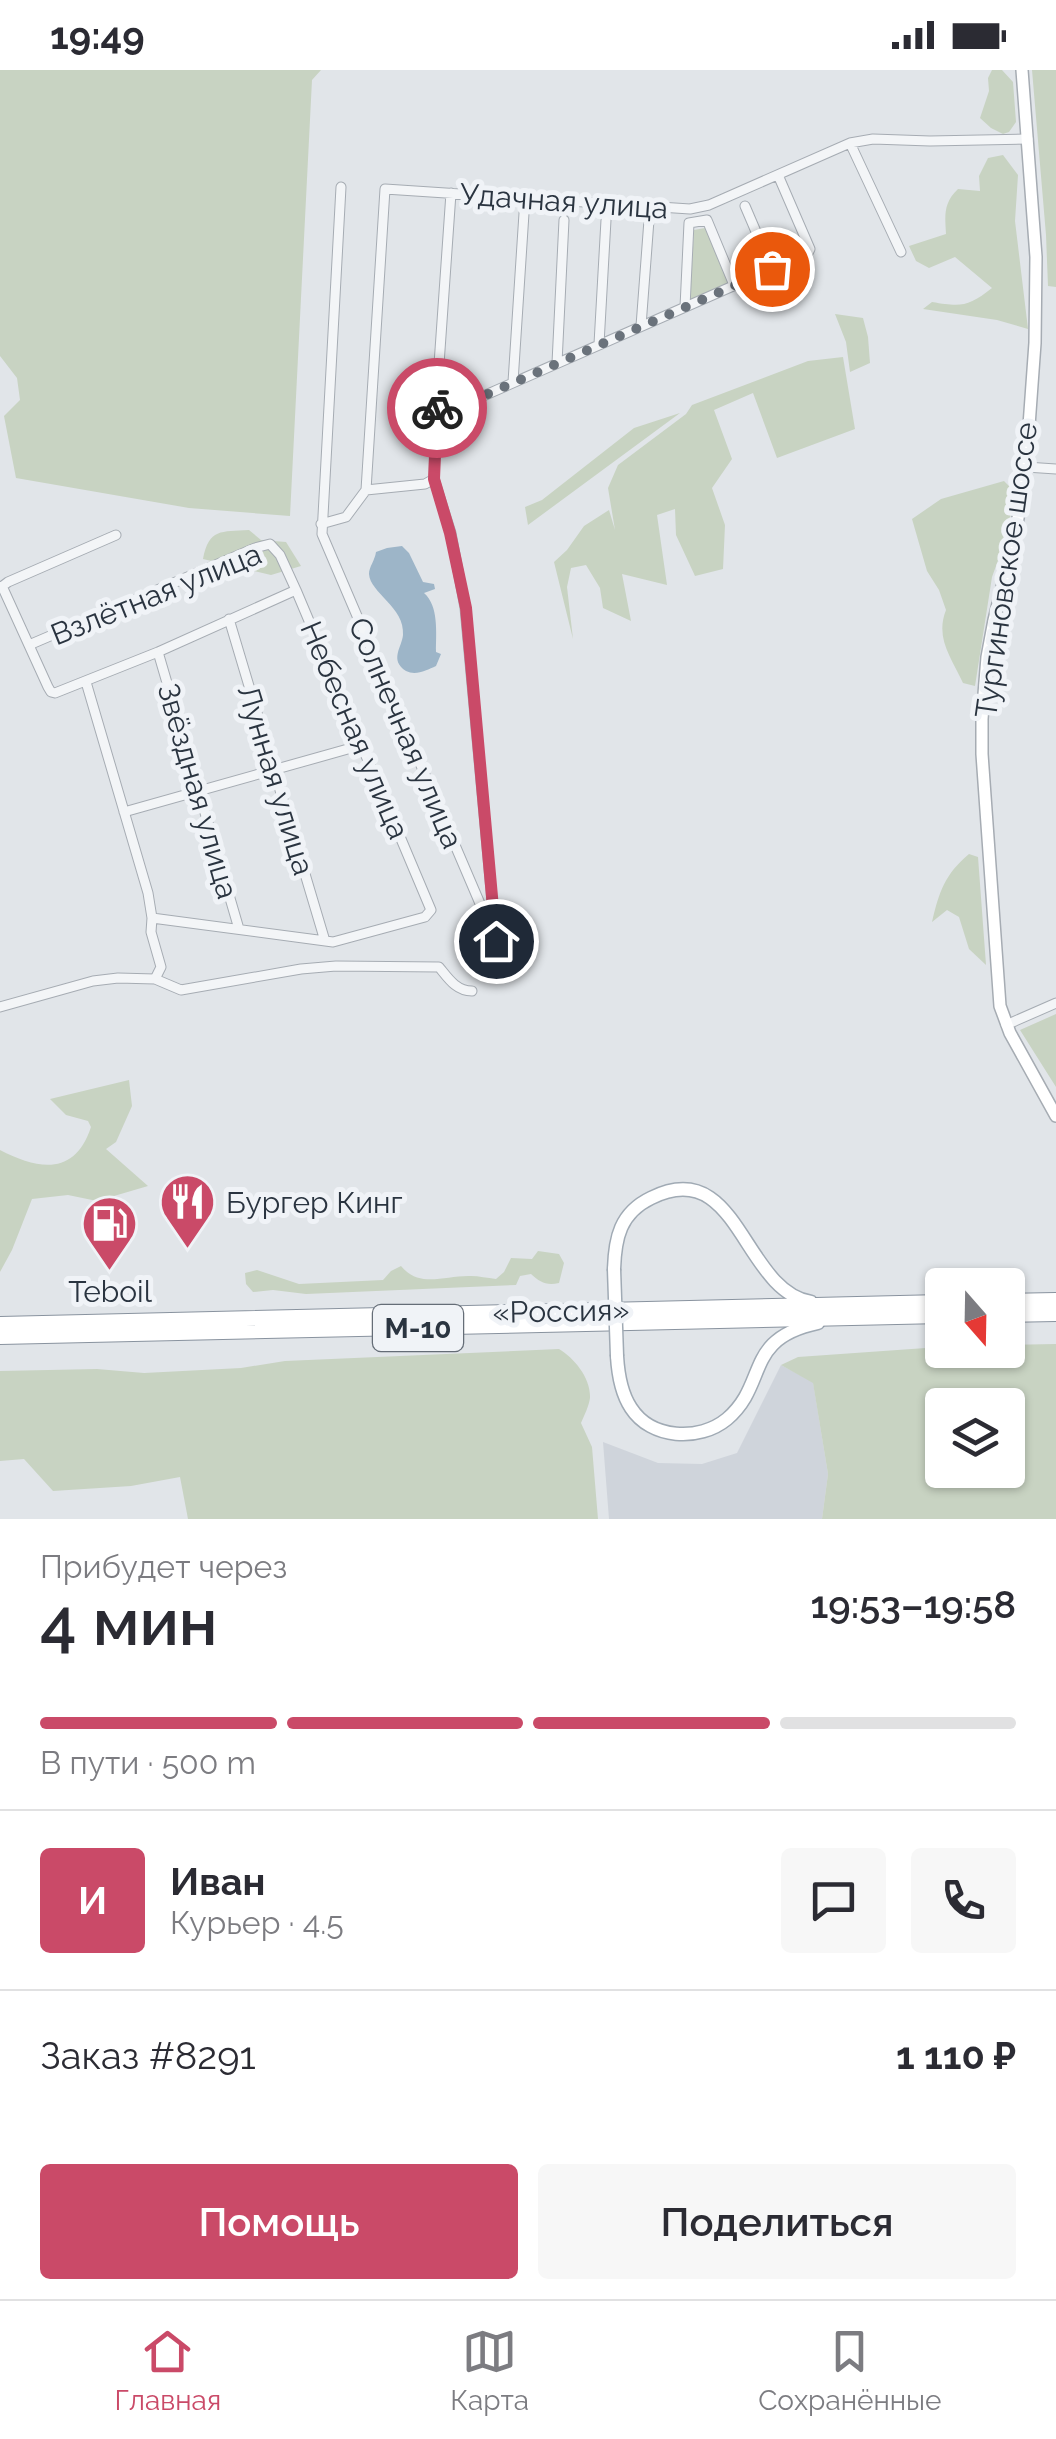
<!DOCTYPE html>
<html lang="ru">
<head>
<meta charset="utf-8">
<style>
  body { margin:0; font-family:Raleway,sans-serif; background:#f7f7f7; color:#2b2b33; height:100vh; display:flex; flex-direction:column; font-size:38px; white-space:nowrap }
  * { box-sizing:border-box; margin:0 }
  p { font-size:32px; color:#7c7c81 }
  .icon { flex:none; width:55px; height:55px; fill:none; stroke:currentColor; stroke-width:2; stroke-linecap:round; stroke-linejoin:round }
  .map { position:relative; height:1449px; overflow:hidden }
  .drawer { display:flex; flex-direction:column; background:#fff; flex:1 }
  .drawer>* { flex:none }
  .needle { width:65px; rotate:160deg }
  .controls { position:absolute; left:925px; top:1198px; display:grid; gap:20px }
  .controls a { display:grid; place-items:center; width:100px; height:100px; border-radius:10px; background:#fff; box-shadow:0 2px 8px #0004; font-size:50px }
  .pin { position:absolute; display:grid; place-items:center; width:85px; height:85px; color:#fff; margin:-42px; border:5px solid #fff; border-radius:50%; box-shadow:0 2px 10px #0007 }
  .courier { position:absolute; display:grid; place-items:center; width:100px; height:100px; margin:-50px; border:8px solid #ca4a68; border-radius:50%; background:#fff; color:#222; box-shadow:0 2px 12px #0007 }
  .head em { font-style:normal; font-weight:600 }
  .head div { display:flex; flex-direction:column-reverse }
  .head { display:flex; align-items:center; justify-content:space-between; height:170px; padding:0 40px }
  h1 { font-size:65px; font-weight:600; line-height:75px }
  .bar { display:grid; grid-template-columns:repeat(4,1fr); gap:15px 10px; align-content:center; height:120px; padding:0 40px }
  .bar i { height:12px; border-radius:8px; background:#e1e1e2 }
  .bar .active { background:#ca4a68 }
  .bar p { grid-column:span 4 }
  .line { display:flex; align-items:center; gap:25px; padding:0 40px; border-top:2px solid #e1e1e2 }
  .line div { flex:1 }
  .round { display:grid; place-items:center; flex:none; width:105px; height:105px; border-radius:10px; background:#f7f7f7 }
  .action { display:flex; gap:20px; margin-top:auto; padding:20px 40px }
  .action a { flex:1; height:115px; border-radius:10px; background:#ca4a68; color:#fff; font-size:40px; font-weight:600; line-height:115px; text-align:center }
  .action a+a { background:#f7f7f7; color:#2b2b33 }
  .status { display:flex; justify-content:space-between; align-items:center; height:70px; padding:0 50px; background:#fff; direction:ltr }
  .status svg { height:28px; fill:currentColor }
  .tab-bar { display:flex; justify-content:space-around; align-items:center; height:140px; border-top:2px solid #e1e1e2; background:#fff; font-size:28px; color:#7c7c81 }
  .tab-bar a { display:grid; justify-items:center; gap:5px }
  .tab-bar .active { color:#ca4a68 }
  .map>svg:first-child { display:block }
  .built { fill:#cfd4db }
  .green { fill:#c8d3c2; fill-rule:evenodd }
  .water { fill:#9db5c8 }
  .lines { fill:none; stroke-linecap:round; stroke-linejoin:round }
  .minor-casing { stroke:#a6acb3; stroke-width:11 }
  .secondary-casing { stroke:#a6acb3; stroke-width:14 }
  .primary-casing { stroke:#a0aab4; stroke-width:15 }
  .trunk-casing { stroke:#89939f; stroke-width:16 }
  .minor { stroke:#f3f5f7; stroke-width:9 }
  .secondary { stroke:#fff; stroke-width:11 }
  .primary { stroke:#fff; stroke-width:12 }
  .trunk { stroke:#fff; stroke-width:14 }
  .primary-bridge-casing { stroke:#a0aab4; stroke-width:15; stroke-linecap:butt }
  .primary-bridge { stroke:#fff; stroke-width:12 }
  .done { stroke:#6a727b; stroke-width:10; stroke-dasharray:0 18 }
  .route { stroke:#ca4a68; stroke-width:12 }
  .labels { text-anchor:middle; dominant-baseline:central; stroke-width:10; stroke-linejoin:round; paint-order:stroke }
  .shield { fill:#f0f3f7; stroke:#656d77; stroke-width:2.5 }
  .shield-label { font-size:28px; font-weight:bold; fill:#2a3440 }
  .street-label { font-size:30px; fill:#2a3440; stroke:#f0f3f7 }
  .poi-label { font-size:30px; fill:#2a3440; stroke:#f0f3f7; text-anchor:start }
</style>
</head>
<body>
<div class="status"><b>19:49</b><svg viewBox="0 0 49 12"><path d="M0 12V9h3v3zM5 12V6h3v6zM10 12V3h3v9zM15 12V0h3v12zM26 1h20v11H26zM47 4h2v5h-2z"/></svg></div>
<div class="map">
<svg width="1056" height="1449" viewBox="0 0 1056 1449">
  <rect width="100%" height="100%" fill="#e1e5e9"/>
  <path class="built" d="M 781,1295 L 813,1312 L 828,1404 L 822,1449 L 609,1449 L 603,1372 L 658,1393 L 702,1394 L 737,1383 Z"/>
  <path class="green" d="M 0,0 L 321,0 L 312,10 L 290,446 L 189,438 L 16,408 L 4,346 L 20,330 L 17,308 L 0,286 Z
    M 992,0 L 1002,0 L 1013,12 L 1016,52 L 1009,62 L 1003,64 L 991,58 L 980,48 L 989,21 L 988,8 Z
    M 1032,0 L 1056,0 L 1056,217 L 1048,216 L 1046,165 Z
    M 1003,85 L 1018,105 L 1015,151 L 1028,259 L 997,250 L 923,239 L 932,232 C 961,237 968,237 992,218 L 955,187 L 929,198 L 916,191 L 909,176 L 946,164 C 945,146 943,133 958,119 L 980,121 L 979,106 L 988,88 Z
    M 705,158 L 728,212 L 726,217 L 694,230 L 690,229 L 694,160 Z
    M 835,244 L 863,248 L 868,267 L 870,293 L 850,302 L 846,272 Z
    M 843,287 L 855,359 L 777,388 L 753,323 L 714,340 L 732,389 L 712,418 L 725,455 L 723,499 L 695,506 L 676,465 L 675,439 L 657,445 L 667,515 L 622,504 L 631,551 L 603,538 L 600,518 L 586,495 L 571,498 L 567,517 L 573,569 L 554,492 L 567,480 L 584,456 L 609,440 L 615,460 L 608,418 L 618,395 L 686,344 L 692,335 L 808,291 Z
    M 680,343 L 528,455 L 525,437 L 542,430 L 634,358 Z
    M 1004,411 L 1014,421 L 1008,463 L 992,507 L 975,616 L 963,613 C 951,587 935,568 946,540 L 939,520 L 927,501 L 912,449 L 941,429 Z
    M 249,460 L 261,470 L 286,472 L 301,496 L 271,505 L 203,489 C 209,458 221,462 249,460 Z
    M 969,784 L 978,787 L 986,895 L 969,879 L 959,847 L 947,840 L 932,852 C 939,822 945,804 969,784 Z
    M 1056,944 L 1056,1017 L 1020,960 Z
    M 129,1010 L 132,1036 L 116,1072 L 106,1079 L 148,1116 L 97,1131 L 68,1125 L 32,1129 L 12,1180 L 0,1202 L 0,1080 C 39,1100 75,1106 91,1057 L 88,1051 L 66,1045 L 50,1029 Z
    M 538,1181 L 559,1184 L 564,1193 L 559,1213 C 546,1216 540,1212 531,1204 L 520,1206 L 516,1215 L 306,1224 L 273,1220 L 253,1222 L 246,1214 L 245,1203 L 257,1200 L 299,1214 L 383,1210 L 391,1201 L 401,1196 C 420,1219 445,1205 471,1206 C 479,1206 487,1208 496,1209 L 504,1202 L 511,1188 L 532,1189 Z
    M 1056,1274 L 1056,1449 L 822,1449 L 828,1404 L 813,1313 L 781,1295 L 798,1287 L 940,1277 L 942,1277 L 942,1280 L 1008,1280 L 1008,1275 ZM 942,1335 L 1008,1335 L 1008,1400 L 942,1400 Z
    M 559,1279 C 574,1288 591,1308 590,1328 C 589,1336 584,1346 581,1353 L 592,1377 L 598,1449 L 188,1449 L 180,1407 L 131,1416 L 53,1421 L 24,1389 L 0,1391 L 0,1301 L 97,1299 L 144,1303 L 241,1298 L 285,1291 Z"/>
  <path class="water" d="M 402,476 L 409,483 L 423,512 L 434,514 L 435,519 L 424,523 C 439,536 436,563 436,582 L 441,584 L 436,596 C 427,600 416,606 406,601 C 389,590 402,577 403,565 C 405,537 370,523 369,504 C 369,497 375,490 376,482 L 387,478 Z"/>
  <g class="lines">
    <defs>
      <path id="minor" d="M 850,73 L 901,182
        M 341,117 L 322,464 L 496,871
        M 451,123 L 436,337 L 434,409 L 451,463 L 465,538 L 495,864
        M 745,136 L 772,199
        M 685,237 L 689,153 L 707,150 L 734,215
        M 641,256 L 649,150
        M 599,274 L 606,150
        M 557,293 L 564,150
        M 513,312 L 525,128
        M 436,337 L 456,338 L 808,183 L 810,179 L 778,105
        M 1026,397 L 1056,399
        M 366,420 L 385,119 L 690,139 L 709,135 L 850,73 L 873,69 L 930,71 L 1028,69
        M 321,454 L 346,447 L 366,420 L 425,414 L 434,409
        M 2,516 L 48,617 L 51,622 L 55,623 L 158,582 L 296,520
        M 0,518 L 8,512 L 116,465
        M 229,549 L 325,871
        M 29,575 L 255,478 L 270,474 L 280,485 L 296,520 L 431,840 L 425,847 L 333,872 L 152,848
        M 158,582 L 239,859
        M 86,612 L 148,823 L 152,848 L 151,862 L 161,897 L 155,909
        M 124,742 L 362,675
        M 0,937 L 93,911 L 118,908 L 155,909 L 181,920 L 301,899 L 336,896 L 439,897 C 448,908 456,921 472,921
        M 1006,955 L 1056,933"/>
      <path id="secondary" d="M 1022,0 L 1036,187 L 1035,273 L 1026,397 L 1016,461 L 994,550 L 987,587 L 982,649 L 982,684 L 1000,936 L 1010,963 L 1056,1046"/>
      <path id="primary" d="M 614,1199 C 615,1168 620,1143 651,1128 C 739,1084 742,1220 811,1232
        M 617,1286 C 618,1303 621,1323 631,1338 C 651,1369 699,1372 727,1349 C 769,1313 743,1269 818,1253"/>
      <path id="trunk" d="M 1008,1231 L 1056,1230
        M 1008,1245 L 1056,1244
        M 0,1254 L 942,1232
        M 0,1267 L 942,1246"/>
    </defs>
    <use href="#minor" class="minor-casing"/>
    <use href="#secondary" class="secondary-casing"/>
    <use href="#primary" class="primary-casing"/>
    <use href="#trunk" class="trunk-casing"/>
    <use href="#minor" class="minor"/>
    <use href="#secondary" class="secondary"/>
    <use href="#primary" class="primary"/>
    <use href="#trunk" class="trunk"/>
    <defs>
      <path id="primary-bridge" d="M 614,1199 L 617,1286"/>
    </defs>
    <use href="#primary-bridge" class="primary-bridge-casing"/>
    <use href="#primary-bridge" class="primary-bridge"/>
  </g>
  <g class="lines">
    <path class="done" d="M 437,338 L 456,338 L 772,199"/>
    <path class="route" d="M 437,338 L 434,409 L 450,463 L 466,538 L 496,871"/>
  </g>
  <defs>
    <symbol id="restaurant-pin" viewBox="-11 -11 22 30"><path d="M0 17L-7.5 6A9.5 9.5 0 1 1 7.5 6Z" fill="#ca4a68" stroke="#f0f3f7"/><path d="M-5-6h1v4h1v-4h1v4h1v-4h1v5L-1.5 .5V6h-2V.5L-5-1ZM5-6V6H3V1.5H1.5Q1.5-4 5-6Z" fill="#fff"/></symbol>
    <symbol id="fuel-pin" viewBox="-11 -11 22 30"><path d="M0 17L-7.5 6A9.5 9.5 0 1 1 7.5 6Z" fill="#ca4a68" stroke="#f0f3f7"/><path d="M-5.5-6h7V0h2V4h1.3V-2.5L3-4.5l.8-.8L6-3V5H2.5V1h-1V6h-7ZM-4.2-4.7v3.2H.2V-4.7Z" fill="#fff"/></symbol>
  </defs>
  <g fill-rule="evenodd">
    <use href="#restaurant-pin" x="156" y="1100" width="63" height="86"/>
    <use href="#fuel-pin" x="78" y="1122" width="63" height="86"/>
  </g>
  <g class="labels">
    <rect class="shield" x="373" y="1235" width="90" height="46" rx="8"/>
    <g class="shield-label">
      <text x="418" y="1258">М-10</text>
    </g>
    <g class="street-label">
      <text transform="translate(564 131) rotate(4)">Удачная улица</text>
      <text transform="translate(1006 500) rotate(-82)">Тургиновское шоссе</text>
      <text transform="translate(156 524) rotate(-22)">Взлётная улица</text>
      <text transform="translate(355 660) rotate(67)">Небесная улица</text>
      <text transform="translate(406 663) rotate(67)">Солнечная улица</text>
      <text transform="translate(276 710) rotate(73)">Лунная улица</text>
      <text transform="translate(198 721) rotate(74)">Звёздная улица</text>
      <text transform="translate(561 1241) rotate(-1)">«Россия»</text>
    </g>
    <g class="poi-label">
      <text x="226" y="1132">Бургер Кинг</text>
      <text x="110" y="1221" text-anchor="middle">Teboil</text>
    </g>
  </g>
</svg>
<div class="controls">
<a><svg class="needle" viewBox="-14 -14 28 28"><path d="M0-13l5 13h-10z" fill="#e53935"/><path d="M0 13l5-13h-10z" fill="#7c7c81"/></svg></a>
<a><svg class="icon" aria-label="layers" viewBox="0 0 24 24"><path d="M12 4l9 5-9 5-9-5zM3 14l9 5 9-5"/></svg></a>
</div>
<div class="pin" style="left:772px;top:199px;background:#ea580c"><svg class="icon" aria-label="bag" viewBox="0 0 24 24"><path d="M5 8h14l-1 12H6zM9 8a3 3 0 0 1 6 0"/></svg></div>
<div class="pin" style="left:496px;top:871px;background:#1f2937"><svg class="icon" aria-label="home" viewBox="0 0 24 24"><path d="M3 11l9-7 9 7M6 9v11h12V9"/></svg></div>
<div class="courier" style="left:437px;top:338px"><svg class="icon" aria-label="bike" viewBox="0 0 24 24"><circle cx="6" cy="16" r="4"/><circle cx="18" cy="16" r="4"/><path d="M6 16l4-8h5l3 8M10 8l3 8H6M13 5h3"/></svg></div>
</div>
<section class="drawer">
<div class="head"><div><h1>4 мин</h1><p>Прибудет через</p></div><em>19:53–19:58</em></div>
<div class="bar"><i class="active"></i><i class="active"></i><i class="active"></i><i></i><p>В пути · 500 m</p></div>
<div class="line" style="height:180px"><b class="round" style="background:#ca4a68;color:#fff">И</b><div><b>Иван</b><p>Курьер · 4.5</p></div><a class="round"><svg class="icon" aria-label="chat" viewBox="0 0 24 24"><path d="M4 5h16v11H9l-5 4z"/></svg></a><a class="round"><svg class="icon" aria-label="phone" viewBox="0 0 24 24"><path d="M5 4h4l2 5-3 2q2 4 5 5l2-3 5 2v4C11 20 4 13 5 4z"/></svg></a></div>
<div class="line" style="height:130px"><div>Заказ #8291</div><b>1 110 ₽</b></div>
<div class="action"><a>Помощь</a><a>Поделиться</a></div>
</section>
<nav class="tab-bar">
<a class="active"><svg class="icon" aria-label="home" viewBox="0 0 24 24"><path d="M3 11l9-7 9 7M6 9v11h12V9"/></svg>Главная</a>
<a><svg class="icon" aria-label="map" viewBox="0 0 24 24"><path d="M3 6l6-2 6 2 6-2v14l-6 2-6-2-6 2zM9 4v14M15 6v14"/></svg>Карта</a>
<a><svg class="icon" aria-label="saved" viewBox="0 0 24 24"><path d="M7 4h10v16l-5-4-5 4z"/></svg>Сохранённые</a>
</nav>
</body>
</html>
